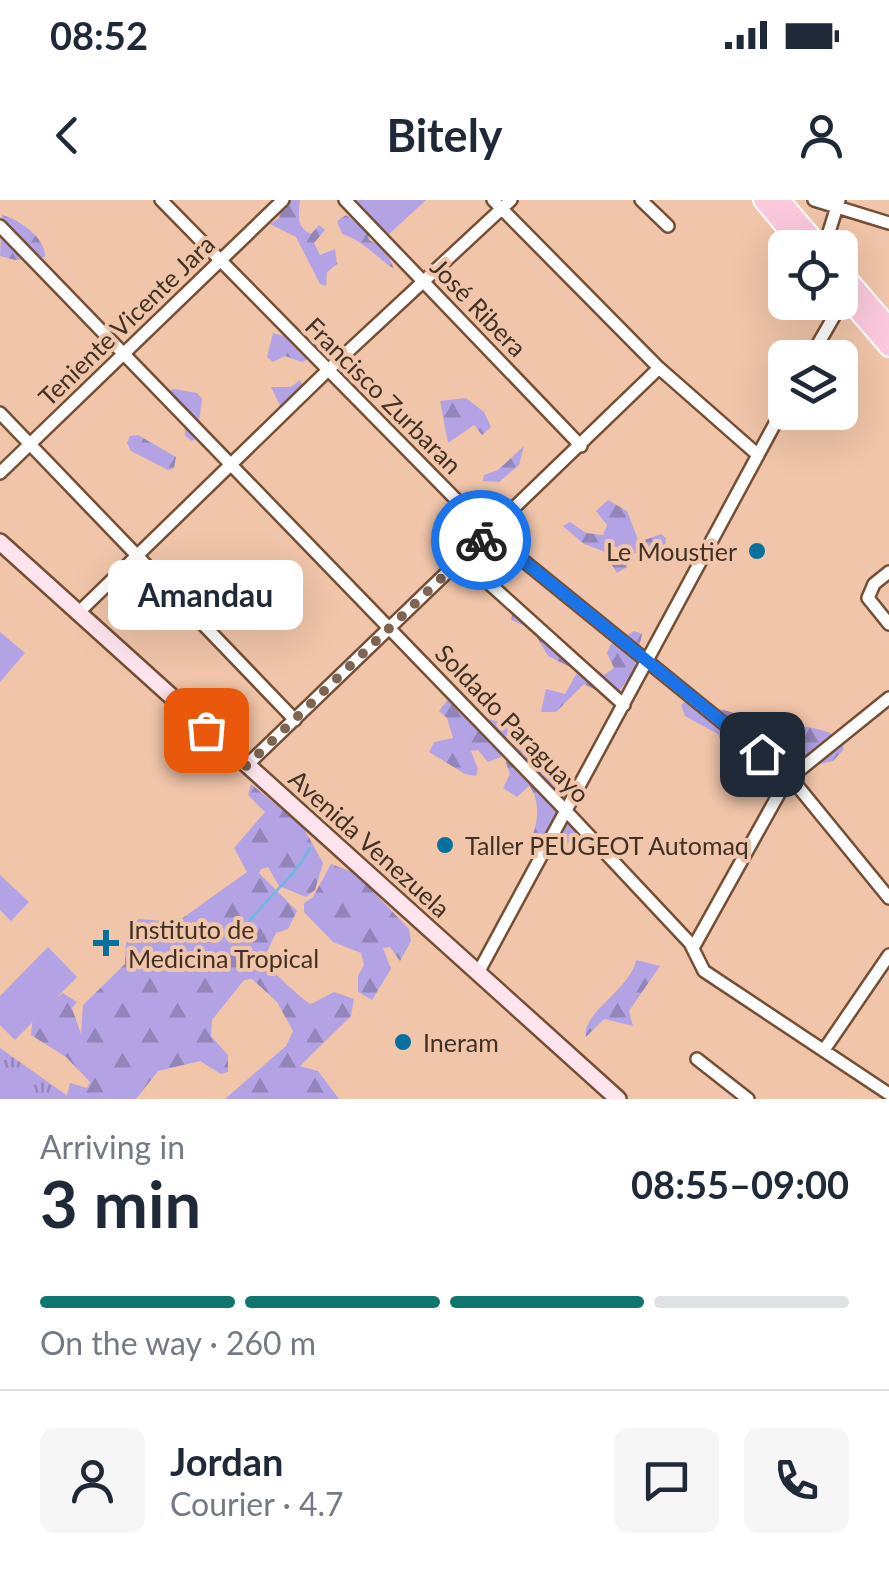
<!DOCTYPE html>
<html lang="en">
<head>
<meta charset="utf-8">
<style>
  body { margin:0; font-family:Lato,sans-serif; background:#f6f6f7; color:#1f2937; height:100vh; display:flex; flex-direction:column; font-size:38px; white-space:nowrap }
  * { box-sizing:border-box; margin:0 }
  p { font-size:32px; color:#747a83 }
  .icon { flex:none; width:55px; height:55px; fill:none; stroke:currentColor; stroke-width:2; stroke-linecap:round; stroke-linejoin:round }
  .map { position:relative; height:899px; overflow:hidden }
  .drawer { display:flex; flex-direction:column; background:#fff; flex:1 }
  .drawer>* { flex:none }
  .buttons { position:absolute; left:768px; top:30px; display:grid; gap:20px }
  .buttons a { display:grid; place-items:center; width:90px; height:90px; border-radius:15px; background:#fff; box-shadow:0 10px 40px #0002; font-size:50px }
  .pin { position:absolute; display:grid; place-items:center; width:85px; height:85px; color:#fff; margin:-42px; border-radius:20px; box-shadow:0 5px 15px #0006 }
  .courier { position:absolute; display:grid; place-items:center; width:100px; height:100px; margin:-50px; border:8px solid #1a73e8; border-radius:50%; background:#fff; color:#222; box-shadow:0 2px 12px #0007 }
  .bubble { position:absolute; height:70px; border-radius:15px; background:#fff; box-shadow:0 10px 40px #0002; font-size:32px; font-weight:700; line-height:70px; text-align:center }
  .head em { font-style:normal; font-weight:700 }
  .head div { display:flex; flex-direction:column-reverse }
  .head { display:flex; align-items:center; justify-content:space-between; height:170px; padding:0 40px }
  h1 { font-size:65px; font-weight:700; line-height:75px }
  .bar { display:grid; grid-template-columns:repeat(4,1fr); gap:15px 10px; align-content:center; height:120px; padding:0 40px }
  .bar i { height:12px; border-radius:8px; background:#e0e1e3 }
  .bar .selected { background:#0f766e }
  .bar p { grid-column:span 4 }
  .line { display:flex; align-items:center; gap:25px; padding:0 40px; border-top:2px solid #e0e1e3 }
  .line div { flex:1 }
  .round { display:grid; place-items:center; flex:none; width:105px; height:105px; border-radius:15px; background:#f6f6f7 }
  .status { display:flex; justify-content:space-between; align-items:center; height:70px; padding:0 50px; background:#fff; direction:ltr }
  .status svg { height:28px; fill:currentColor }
  header { display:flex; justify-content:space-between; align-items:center; height:130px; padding:0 40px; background:#fff; font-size:45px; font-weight:700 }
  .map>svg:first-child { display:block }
  .grass { fill:url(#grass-tufts) }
  .forest { fill:url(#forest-firs) }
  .pitch { fill:#b3a3e4 }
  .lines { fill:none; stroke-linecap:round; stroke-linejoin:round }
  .stream { stroke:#6eb8e2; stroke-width:2.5 }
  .minor-casing { stroke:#744f36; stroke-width:16 }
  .secondary-casing { stroke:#744f36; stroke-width:20 }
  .primary-casing { stroke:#fff; stroke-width:22 }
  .minor { stroke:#fff; stroke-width:11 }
  .secondary { stroke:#fde4ed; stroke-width:15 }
  .primary { stroke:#fbc8dc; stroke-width:18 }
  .done { stroke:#7e6553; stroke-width:10; stroke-dasharray:0 18 }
  .route { stroke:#1a73e8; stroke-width:12 }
  .poi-dot { fill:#07719d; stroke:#f0c5a9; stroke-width:4 }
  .labels { text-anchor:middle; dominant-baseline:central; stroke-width:8; stroke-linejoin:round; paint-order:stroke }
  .street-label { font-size:25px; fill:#413125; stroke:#f0c5a9 }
  .poi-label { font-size:25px; fill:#413125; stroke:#f0c5a9; text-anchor:start }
</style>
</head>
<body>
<div class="status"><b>08:52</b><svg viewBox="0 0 49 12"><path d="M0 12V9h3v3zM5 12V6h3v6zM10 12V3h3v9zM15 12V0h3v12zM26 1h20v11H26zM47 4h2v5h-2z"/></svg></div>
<header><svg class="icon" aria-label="back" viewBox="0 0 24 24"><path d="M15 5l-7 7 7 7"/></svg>Bitely<svg class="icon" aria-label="person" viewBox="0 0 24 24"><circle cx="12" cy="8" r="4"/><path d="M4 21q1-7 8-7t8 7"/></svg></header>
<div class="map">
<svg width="889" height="899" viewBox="0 0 889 899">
  <defs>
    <pattern id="grass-tufts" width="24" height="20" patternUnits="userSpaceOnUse" patternTransform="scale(2.5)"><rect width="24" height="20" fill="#b3a3e4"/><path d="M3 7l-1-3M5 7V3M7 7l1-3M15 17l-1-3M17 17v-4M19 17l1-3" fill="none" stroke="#9385b9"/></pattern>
    <pattern id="forest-firs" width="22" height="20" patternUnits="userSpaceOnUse" patternTransform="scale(2.5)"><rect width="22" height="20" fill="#b3a3e4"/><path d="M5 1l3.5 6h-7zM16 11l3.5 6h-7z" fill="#9385b9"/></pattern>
  </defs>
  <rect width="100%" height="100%" fill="#f0c5a9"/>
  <path class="grass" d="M 0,848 L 72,899 L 0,899 Z"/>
  <path class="forest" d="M 282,0 L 300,0 C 299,14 295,27 311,34 L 319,25 L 325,30 L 314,43 L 320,55 L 335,49 L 337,64 L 327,72 L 326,86 L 320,84 L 296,37 L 270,24 L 279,18 Z
    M 2,15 C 20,20 46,38 45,57 L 15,60 L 0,56 Z
    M 346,15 L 367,30 L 369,40 L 385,48 L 394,69 C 376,57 362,40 342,34 L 337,21 Z
    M 290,122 L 305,138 L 319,144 L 311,158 L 302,162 L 285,156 L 273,162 L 267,157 L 273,133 L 287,137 Z
    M 300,180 L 303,187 L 281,207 L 271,187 L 291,187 Z
    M 174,189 L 197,193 L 202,199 L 197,237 L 192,241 L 185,236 L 185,225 L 166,191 Z
    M 466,198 L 484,212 L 491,227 L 482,235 L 474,225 L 448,243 L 440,201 Z
    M 138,235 L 176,257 L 174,268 L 168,270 L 131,251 L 127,243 L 130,236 Z
    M 524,246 L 519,265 L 499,282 L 483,281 L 484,275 L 498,270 Z
    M 608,300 L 627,311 L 639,342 L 661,334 L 666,338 L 665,346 L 649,357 L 612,346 L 614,355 L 628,359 L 627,367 L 617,373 L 603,351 L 584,344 L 563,326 L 570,322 L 586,333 L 603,335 L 607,325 L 596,311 Z
    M 448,310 L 464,312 L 482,332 L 458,354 L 455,350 L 467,340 L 468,332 L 441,323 L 438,316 Z
    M 513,410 L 604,475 L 614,468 L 607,453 L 610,445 L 634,431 L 642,434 L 634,472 L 613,499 L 584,484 L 556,512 L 541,512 L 546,489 L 565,494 L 578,471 L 548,456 L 532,429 L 511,420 Z
    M 449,498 L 488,519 L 504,523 L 508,530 L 501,557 L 488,562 L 478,550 L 471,551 L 478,569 L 476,576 L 465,574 L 429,552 L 434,542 L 453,538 L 447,518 L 439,511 Z
    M 687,500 L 738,514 L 770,538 L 787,540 L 800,525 C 816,530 839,529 844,549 L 833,561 L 801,568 L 777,556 L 741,568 L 726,555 L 718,534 L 685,516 L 681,505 Z
    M 510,541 C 519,553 539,556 550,567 C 558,575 570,616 578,632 L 562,650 L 541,652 L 528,643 C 539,628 541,599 529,586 L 517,597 L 503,588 L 510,574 L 506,563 Z
    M 251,584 L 303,627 L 323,663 L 315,690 L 306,697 L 279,686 L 268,667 L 261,669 L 259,673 L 297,711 L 288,729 L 276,733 L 263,760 C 268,767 304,802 311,804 L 334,792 L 354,799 L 351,816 L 300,866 L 318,871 L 339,899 L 225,899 L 286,846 L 293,831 L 277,802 L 252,779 L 244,780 L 212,820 L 211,836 L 228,855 L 228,872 L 221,874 L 200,861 L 158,871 L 136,899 L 66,899 L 70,883 L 87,888 L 90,882 L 66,857 L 31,835 L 33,816 L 63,793 L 77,802 L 72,808 L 81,834 L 83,805 L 125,764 L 126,743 L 138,719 L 177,722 L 247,672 L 234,648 L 265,612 L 248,595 Z
    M 331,664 L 355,673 L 409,729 L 411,741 L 400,761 L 390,747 L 383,748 L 391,769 L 372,800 L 358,792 L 358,776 L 364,765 L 361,753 L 333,742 L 304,712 L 304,703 L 313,697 Z
    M 636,760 L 660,766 L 629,811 L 633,826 L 604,819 L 586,837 C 581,813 631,789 636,760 Z"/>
  <path class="pitch" d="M 355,0 L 426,0 L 388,35 Z
    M 0,432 L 25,453 L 0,482 Z
    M 0,675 L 29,702 L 11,721 L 0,710 Z
    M 48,747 L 77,777 L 15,840 L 0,825 L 0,796 Z"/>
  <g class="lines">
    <path class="stream" d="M 249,722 C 268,696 294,678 310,648"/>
    <defs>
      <path id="minor" d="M 161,0 L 488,332 L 791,578 L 889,698
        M 345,0 L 581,246
        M 493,0 L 659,168 L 758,255
        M 641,0 L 668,26
        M 814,0 L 889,23
        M 0,26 L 568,613 L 690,743 L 704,771 L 889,894
        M 824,48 L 839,0
        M 810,158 L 848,92
        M 0,213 L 295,520
        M 0,273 L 283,0
        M 462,359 L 624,505
        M 889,372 L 874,384 L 868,398 L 889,424
        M 77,414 L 327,171 L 511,0
        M 246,566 L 659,168
        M 693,748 L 786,581 L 889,498
        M 478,773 L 785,205
        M 824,850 L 889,755
        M 697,859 L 748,899"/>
      <path id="secondary" d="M 0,342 L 618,899"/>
      <path id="primary" d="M 763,0 L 803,48
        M 780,0 L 821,48
        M 840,70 L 889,127
        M 840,90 L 889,147"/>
    </defs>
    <use href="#minor" class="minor-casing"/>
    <use href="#secondary" class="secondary-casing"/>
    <use href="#primary" class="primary-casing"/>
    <use href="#minor" class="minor"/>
    <use href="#secondary" class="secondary"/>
    <use href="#primary" class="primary"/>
  </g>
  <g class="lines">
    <path class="done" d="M 206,530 L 246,566 L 481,340"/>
    <path class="route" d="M 481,340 L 488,332 L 762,554"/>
  </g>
  <g class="poi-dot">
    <circle cx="757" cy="351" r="10"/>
    <circle cx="445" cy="645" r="10"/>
    <path d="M101 728h10v10h10v10h-10v10h-10v-10h-10v-10h10z"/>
    <circle cx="403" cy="842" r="10"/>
  </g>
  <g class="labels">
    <g class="street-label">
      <text transform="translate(479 107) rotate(46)">José Ribera</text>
      <text transform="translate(126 120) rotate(-44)">Teniente Vicente Jara</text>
      <text transform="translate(384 195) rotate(45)">Francisco Zurbaran</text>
      <text transform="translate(513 523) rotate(46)">Soldado Paraguayo</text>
      <text transform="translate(370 643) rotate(42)">Avenida Venezuela</text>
    </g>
    <g class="poi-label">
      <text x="737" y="351" text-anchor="end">Le Moustier</text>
      <text x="465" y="645">Taller PEUGEOT Automaq</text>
      <text x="128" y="729">Instituto de<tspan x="128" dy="29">Medicina Tropical</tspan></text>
      <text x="423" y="842">Ineram</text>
    </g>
  </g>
</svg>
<div class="buttons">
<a><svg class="icon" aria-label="locate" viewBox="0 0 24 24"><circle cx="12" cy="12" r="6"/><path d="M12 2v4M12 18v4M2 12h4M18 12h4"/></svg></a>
<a><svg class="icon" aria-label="layers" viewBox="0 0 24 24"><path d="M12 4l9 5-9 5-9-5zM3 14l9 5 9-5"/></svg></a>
</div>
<div class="pin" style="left:206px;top:530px;background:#ea580c"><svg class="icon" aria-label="bag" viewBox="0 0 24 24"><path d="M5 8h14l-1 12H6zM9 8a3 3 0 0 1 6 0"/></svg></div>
<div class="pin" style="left:762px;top:554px;background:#1f2937"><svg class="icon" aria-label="home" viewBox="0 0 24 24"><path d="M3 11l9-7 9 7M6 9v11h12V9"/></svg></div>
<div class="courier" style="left:481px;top:340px"><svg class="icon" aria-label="bike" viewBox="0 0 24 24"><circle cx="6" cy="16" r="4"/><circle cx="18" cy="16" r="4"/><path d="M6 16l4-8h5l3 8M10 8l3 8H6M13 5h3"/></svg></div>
<div class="bubble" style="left:108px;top:360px;width:195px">Amandau</div>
</div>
<section class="drawer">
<div class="head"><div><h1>3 min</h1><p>Arriving in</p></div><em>08:55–09:00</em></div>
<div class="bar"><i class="selected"></i><i class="selected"></i><i class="selected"></i><i></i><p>On the way · 260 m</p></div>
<div class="line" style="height:180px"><a class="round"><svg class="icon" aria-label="person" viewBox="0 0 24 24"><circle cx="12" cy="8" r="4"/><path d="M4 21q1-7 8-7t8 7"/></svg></a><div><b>Jordan</b><p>Courier · 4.7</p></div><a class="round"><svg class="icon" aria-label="chat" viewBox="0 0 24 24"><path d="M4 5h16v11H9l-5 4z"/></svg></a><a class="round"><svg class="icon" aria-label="phone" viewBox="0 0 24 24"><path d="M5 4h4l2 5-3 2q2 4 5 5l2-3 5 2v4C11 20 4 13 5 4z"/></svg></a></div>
</section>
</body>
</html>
